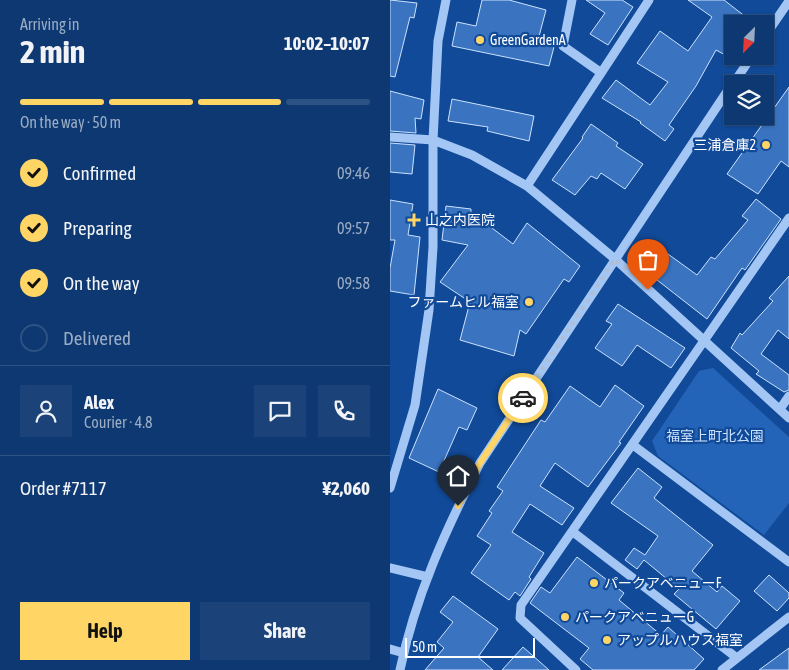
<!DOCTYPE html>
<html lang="en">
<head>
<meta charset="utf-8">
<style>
  body { margin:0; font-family:"Asap Condensed","Noto Sans JP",sans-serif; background:#1b437a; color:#f1f3f6; height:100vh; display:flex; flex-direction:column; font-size:19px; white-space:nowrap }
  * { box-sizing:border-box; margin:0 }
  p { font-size:16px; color:#9aacc4 }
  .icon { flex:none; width:28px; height:28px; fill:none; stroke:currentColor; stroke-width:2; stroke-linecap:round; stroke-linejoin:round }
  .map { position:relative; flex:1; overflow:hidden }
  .side { display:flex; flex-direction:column; background:#0d3872; width:390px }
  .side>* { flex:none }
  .needle { width:32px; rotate:204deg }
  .controls { position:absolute; left:334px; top:15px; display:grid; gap:10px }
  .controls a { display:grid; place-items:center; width:50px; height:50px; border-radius:0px; background:#0d3872; box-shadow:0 1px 4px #0004,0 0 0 1px #2d5284; font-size:25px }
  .scale { position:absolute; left:15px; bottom:12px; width:130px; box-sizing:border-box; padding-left:5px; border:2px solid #fff; border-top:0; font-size:14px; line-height:18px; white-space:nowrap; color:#fff; -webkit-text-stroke:4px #114a98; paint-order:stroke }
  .pin { position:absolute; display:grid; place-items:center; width:42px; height:42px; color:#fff; margin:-51px -21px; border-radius:50% 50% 50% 0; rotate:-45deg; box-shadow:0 0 5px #0007 }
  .pin .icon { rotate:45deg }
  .courier { position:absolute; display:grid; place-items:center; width:50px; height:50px; margin:-25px; border:4px solid #ffd566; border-radius:50%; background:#fff; color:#222; box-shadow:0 1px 6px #0007 }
  .summary em { font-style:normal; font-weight:700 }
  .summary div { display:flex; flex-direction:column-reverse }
  .summary { display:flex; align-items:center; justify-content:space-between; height:85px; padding:0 20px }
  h1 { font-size:32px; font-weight:700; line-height:38px }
  .bar { display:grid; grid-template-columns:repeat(4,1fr); gap:8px 5px; align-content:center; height:60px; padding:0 20px }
  .bar i { height:6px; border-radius:4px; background:#2d5284 }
  .bar .current { background:#ffd566 }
  .bar p { grid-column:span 4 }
  .line { display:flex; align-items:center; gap:12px; padding:0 20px; border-top:1px solid #2d5284 }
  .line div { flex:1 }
  .round { display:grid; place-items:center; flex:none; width:52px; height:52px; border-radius:0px; background:#1b437a }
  ol { padding:0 20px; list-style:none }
  li { display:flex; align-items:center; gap:15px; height:55px }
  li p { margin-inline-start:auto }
  li .icon { padding:5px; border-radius:50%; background:#ffd566; color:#111; stroke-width:4 }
  li:last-child { color:#9aacc4 }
  li i { width:28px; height:28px; border:2px solid #2d5284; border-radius:50% }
  .action { display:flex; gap:10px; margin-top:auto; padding:10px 20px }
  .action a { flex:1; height:58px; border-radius:0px; background:#ffd566; color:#111; font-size:20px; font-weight:700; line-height:58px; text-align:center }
  .action a+a { background:#1b437a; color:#f1f3f6 }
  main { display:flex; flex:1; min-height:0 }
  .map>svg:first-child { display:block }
  .green { fill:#2464b8 }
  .building { fill:#3a74c1; stroke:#cbe1fe }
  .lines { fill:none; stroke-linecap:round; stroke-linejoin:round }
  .minor { stroke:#a3c6f4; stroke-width:9 }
  .done { stroke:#acc0db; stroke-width:5; stroke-dasharray:0 9 }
  .route { stroke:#ffd566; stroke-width:6 }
  .poi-dot { fill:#ffd566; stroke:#114a98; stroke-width:2 }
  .labels { text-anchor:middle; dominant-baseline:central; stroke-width:4.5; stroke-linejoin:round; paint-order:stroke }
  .poi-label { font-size:14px; fill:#fff; stroke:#114a98; text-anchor:start }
  .park-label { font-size:14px; fill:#cbe1fe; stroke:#114a98 }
</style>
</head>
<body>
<main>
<section class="side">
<div class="summary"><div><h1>2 min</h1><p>Arriving in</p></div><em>10:02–10:07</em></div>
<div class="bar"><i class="current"></i><i class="current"></i><i class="current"></i><i></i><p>On the way · 50 m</p></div>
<ol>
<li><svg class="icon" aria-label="check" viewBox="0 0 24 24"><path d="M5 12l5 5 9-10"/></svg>Confirmed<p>09:46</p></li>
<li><svg class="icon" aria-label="check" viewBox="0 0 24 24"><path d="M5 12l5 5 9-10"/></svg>Preparing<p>09:57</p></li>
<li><svg class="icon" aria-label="check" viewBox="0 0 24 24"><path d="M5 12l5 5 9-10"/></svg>On the way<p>09:58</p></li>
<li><i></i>Delivered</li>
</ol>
<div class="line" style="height:90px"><a class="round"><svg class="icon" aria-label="person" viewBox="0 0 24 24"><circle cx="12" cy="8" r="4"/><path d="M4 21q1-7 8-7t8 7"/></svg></a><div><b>Alex</b><p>Courier · 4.8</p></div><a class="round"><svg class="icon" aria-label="chat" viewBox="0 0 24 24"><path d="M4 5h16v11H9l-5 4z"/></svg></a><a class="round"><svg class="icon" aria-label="phone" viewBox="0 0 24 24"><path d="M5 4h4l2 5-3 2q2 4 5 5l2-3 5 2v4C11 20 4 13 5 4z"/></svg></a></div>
<div class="line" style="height:65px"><div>Order #7117</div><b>¥2,060</b></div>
<div class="action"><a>Help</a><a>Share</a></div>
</section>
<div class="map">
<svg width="399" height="670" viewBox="0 0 399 670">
  <rect width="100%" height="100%" fill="#114a98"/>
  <path class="green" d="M 323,368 L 399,437 L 399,503 L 374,535 L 268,456 L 262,441 L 309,371 Z"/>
  <path class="building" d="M 0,0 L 27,3 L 24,18 L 20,17 L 5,77 L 0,76 Z
    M 92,0 L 119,0 L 156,10 L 148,40 L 165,43 L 159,66 L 62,46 L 67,22 L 86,26 Z
    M 196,0 L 232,0 L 243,7 L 218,45 L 200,34 L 215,13 Z
    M 298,0 L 334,0 L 365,24 L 342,24 L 342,43 L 335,55 L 326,50 L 306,86 L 279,125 L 284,129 L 275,141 L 250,123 L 251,122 L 212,98 L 226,80 L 260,105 L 278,82 L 247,63 L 270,31 L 298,51 L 322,17 Z
    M 399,87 L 399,167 L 391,161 L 368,194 L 337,174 Z
    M 0,91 L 34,100 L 31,119 L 25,118 L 26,133 L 0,131 Z
    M 62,99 L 144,116 L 139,141 L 97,131 L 98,127 L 58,121 Z
    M 201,124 L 228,143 L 226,146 L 253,164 L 235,189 L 211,173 L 207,179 L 201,176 L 185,195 L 162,180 L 193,138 L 192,137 Z
    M 0,143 L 25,145 L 22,174 L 0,172 Z
    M 366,199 L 391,219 L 355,270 L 352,268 L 317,319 L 262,276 L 278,254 L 307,275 L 321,257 L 325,259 L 358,220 L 352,216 Z
    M 0,200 L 23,204 L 18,235 L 30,237 L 24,295 L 0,291 L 0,268 L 5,240 L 0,240 Z
    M 56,206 L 81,209 L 81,212 L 123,244 L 137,223 L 190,266 L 179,282 L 174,279 L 136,334 L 130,330 L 124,356 L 70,340 L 80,302 L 50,282 L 78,245 L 52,240 Z
    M 399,276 L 399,339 L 388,330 L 371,354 L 399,375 L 399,390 L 394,392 L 366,374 L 369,371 L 341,348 L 350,333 L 352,335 L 383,301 L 379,298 Z
    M 228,304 L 295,348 L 281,368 L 247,345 L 232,366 L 205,348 L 222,324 L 216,321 Z
    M 225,385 L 254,406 L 229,442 L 231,443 L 198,487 L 165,463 L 150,486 L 184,508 L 172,525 L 140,504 L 122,532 L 154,553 L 139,577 L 141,579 L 130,596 L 125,592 L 119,600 L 81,573 L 101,545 L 87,536 L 102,513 L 99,511 L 113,491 L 107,487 L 151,420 L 155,422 L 180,386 L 210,407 Z
    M 48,389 L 87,408 L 77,430 L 69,427 L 49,472 L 19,458 Z
    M 248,468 L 272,487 L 264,498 L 323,545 L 302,571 L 327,592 L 332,586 L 350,601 L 326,629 L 284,594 L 289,589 L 254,560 L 247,569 L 235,560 L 244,548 L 255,555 L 268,536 L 221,503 Z
    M 187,557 L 234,593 L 229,600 L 271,635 L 278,627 L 314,659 L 304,670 L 203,670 L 190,659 L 199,648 L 140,603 L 151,587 L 160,593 Z
    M 379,575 L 399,593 L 399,598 L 387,611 L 364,591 Z
    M 63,596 L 108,629 L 88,657 L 103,670 L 35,670 L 54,648 L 47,642 L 63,622 L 50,612 Z
    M 133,647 L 159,670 L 112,670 Z
    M 399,648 L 399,670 L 369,670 Z"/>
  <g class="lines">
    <path class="minor" d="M 182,0 L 173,46 L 210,72
      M 375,36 L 399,1
      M 343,84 L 362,56
      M 0,137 L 43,140 L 82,155 L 137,186 L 225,259 L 399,418
      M 137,186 L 259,0
      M 390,409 L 399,396
      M 243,445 L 399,562
      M 0,488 L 25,405 L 39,310 L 43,247 L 43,140 L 48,41 L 56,0
      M 183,532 L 347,658
      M 0,568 L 38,577
      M 0,649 L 14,653
      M 10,670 C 25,597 56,529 90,463 L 342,84
      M 186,670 L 130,618 L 131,605 L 399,218
      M 332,670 L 399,617"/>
  </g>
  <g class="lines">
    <path class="done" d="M 133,398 L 225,259 L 258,290"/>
    <path class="route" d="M 68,506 L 90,463 L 133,398"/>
  </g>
  <g class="poi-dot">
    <circle cx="90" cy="40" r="5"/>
    <circle cx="376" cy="145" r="5"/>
    <path d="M21.5 212.5h5v5h5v5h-5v5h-5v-5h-5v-5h5z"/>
    <circle cx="139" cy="302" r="5"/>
    <circle cx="204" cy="583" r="5"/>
    <circle cx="175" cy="617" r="5"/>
    <circle cx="217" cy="640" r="5"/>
  </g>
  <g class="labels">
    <g class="poi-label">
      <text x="100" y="40">GreenGardenA</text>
      <text x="366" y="145" text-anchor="end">三浦倉庫2</text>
      <text x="35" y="220">山之内医院</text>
      <text x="129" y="302" text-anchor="end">ファームヒル福室</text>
      <text x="214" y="583">パークアベニューF</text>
      <text x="185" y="617">パークアベニューG</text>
      <text x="227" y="640">アップルハウス福室</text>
    </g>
    <g class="park-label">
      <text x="325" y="436">福室上町北公園</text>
    </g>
  </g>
</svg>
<div class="controls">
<a><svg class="needle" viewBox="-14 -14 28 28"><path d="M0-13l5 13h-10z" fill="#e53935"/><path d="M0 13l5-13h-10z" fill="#9aacc4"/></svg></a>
<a><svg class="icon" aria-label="layers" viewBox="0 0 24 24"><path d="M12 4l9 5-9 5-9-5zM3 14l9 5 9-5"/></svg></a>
</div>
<div class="scale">50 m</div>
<div class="pin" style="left:258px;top:290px;background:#ea580c"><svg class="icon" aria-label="bag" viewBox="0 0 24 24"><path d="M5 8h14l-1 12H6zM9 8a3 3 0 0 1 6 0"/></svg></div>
<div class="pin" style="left:68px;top:506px;background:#1f2937"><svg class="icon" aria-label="home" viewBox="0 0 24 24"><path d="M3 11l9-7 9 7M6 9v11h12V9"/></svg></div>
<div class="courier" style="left:133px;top:398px"><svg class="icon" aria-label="car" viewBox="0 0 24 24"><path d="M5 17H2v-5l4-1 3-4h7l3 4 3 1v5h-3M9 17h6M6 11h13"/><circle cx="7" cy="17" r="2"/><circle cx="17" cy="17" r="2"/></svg></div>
</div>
</main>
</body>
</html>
